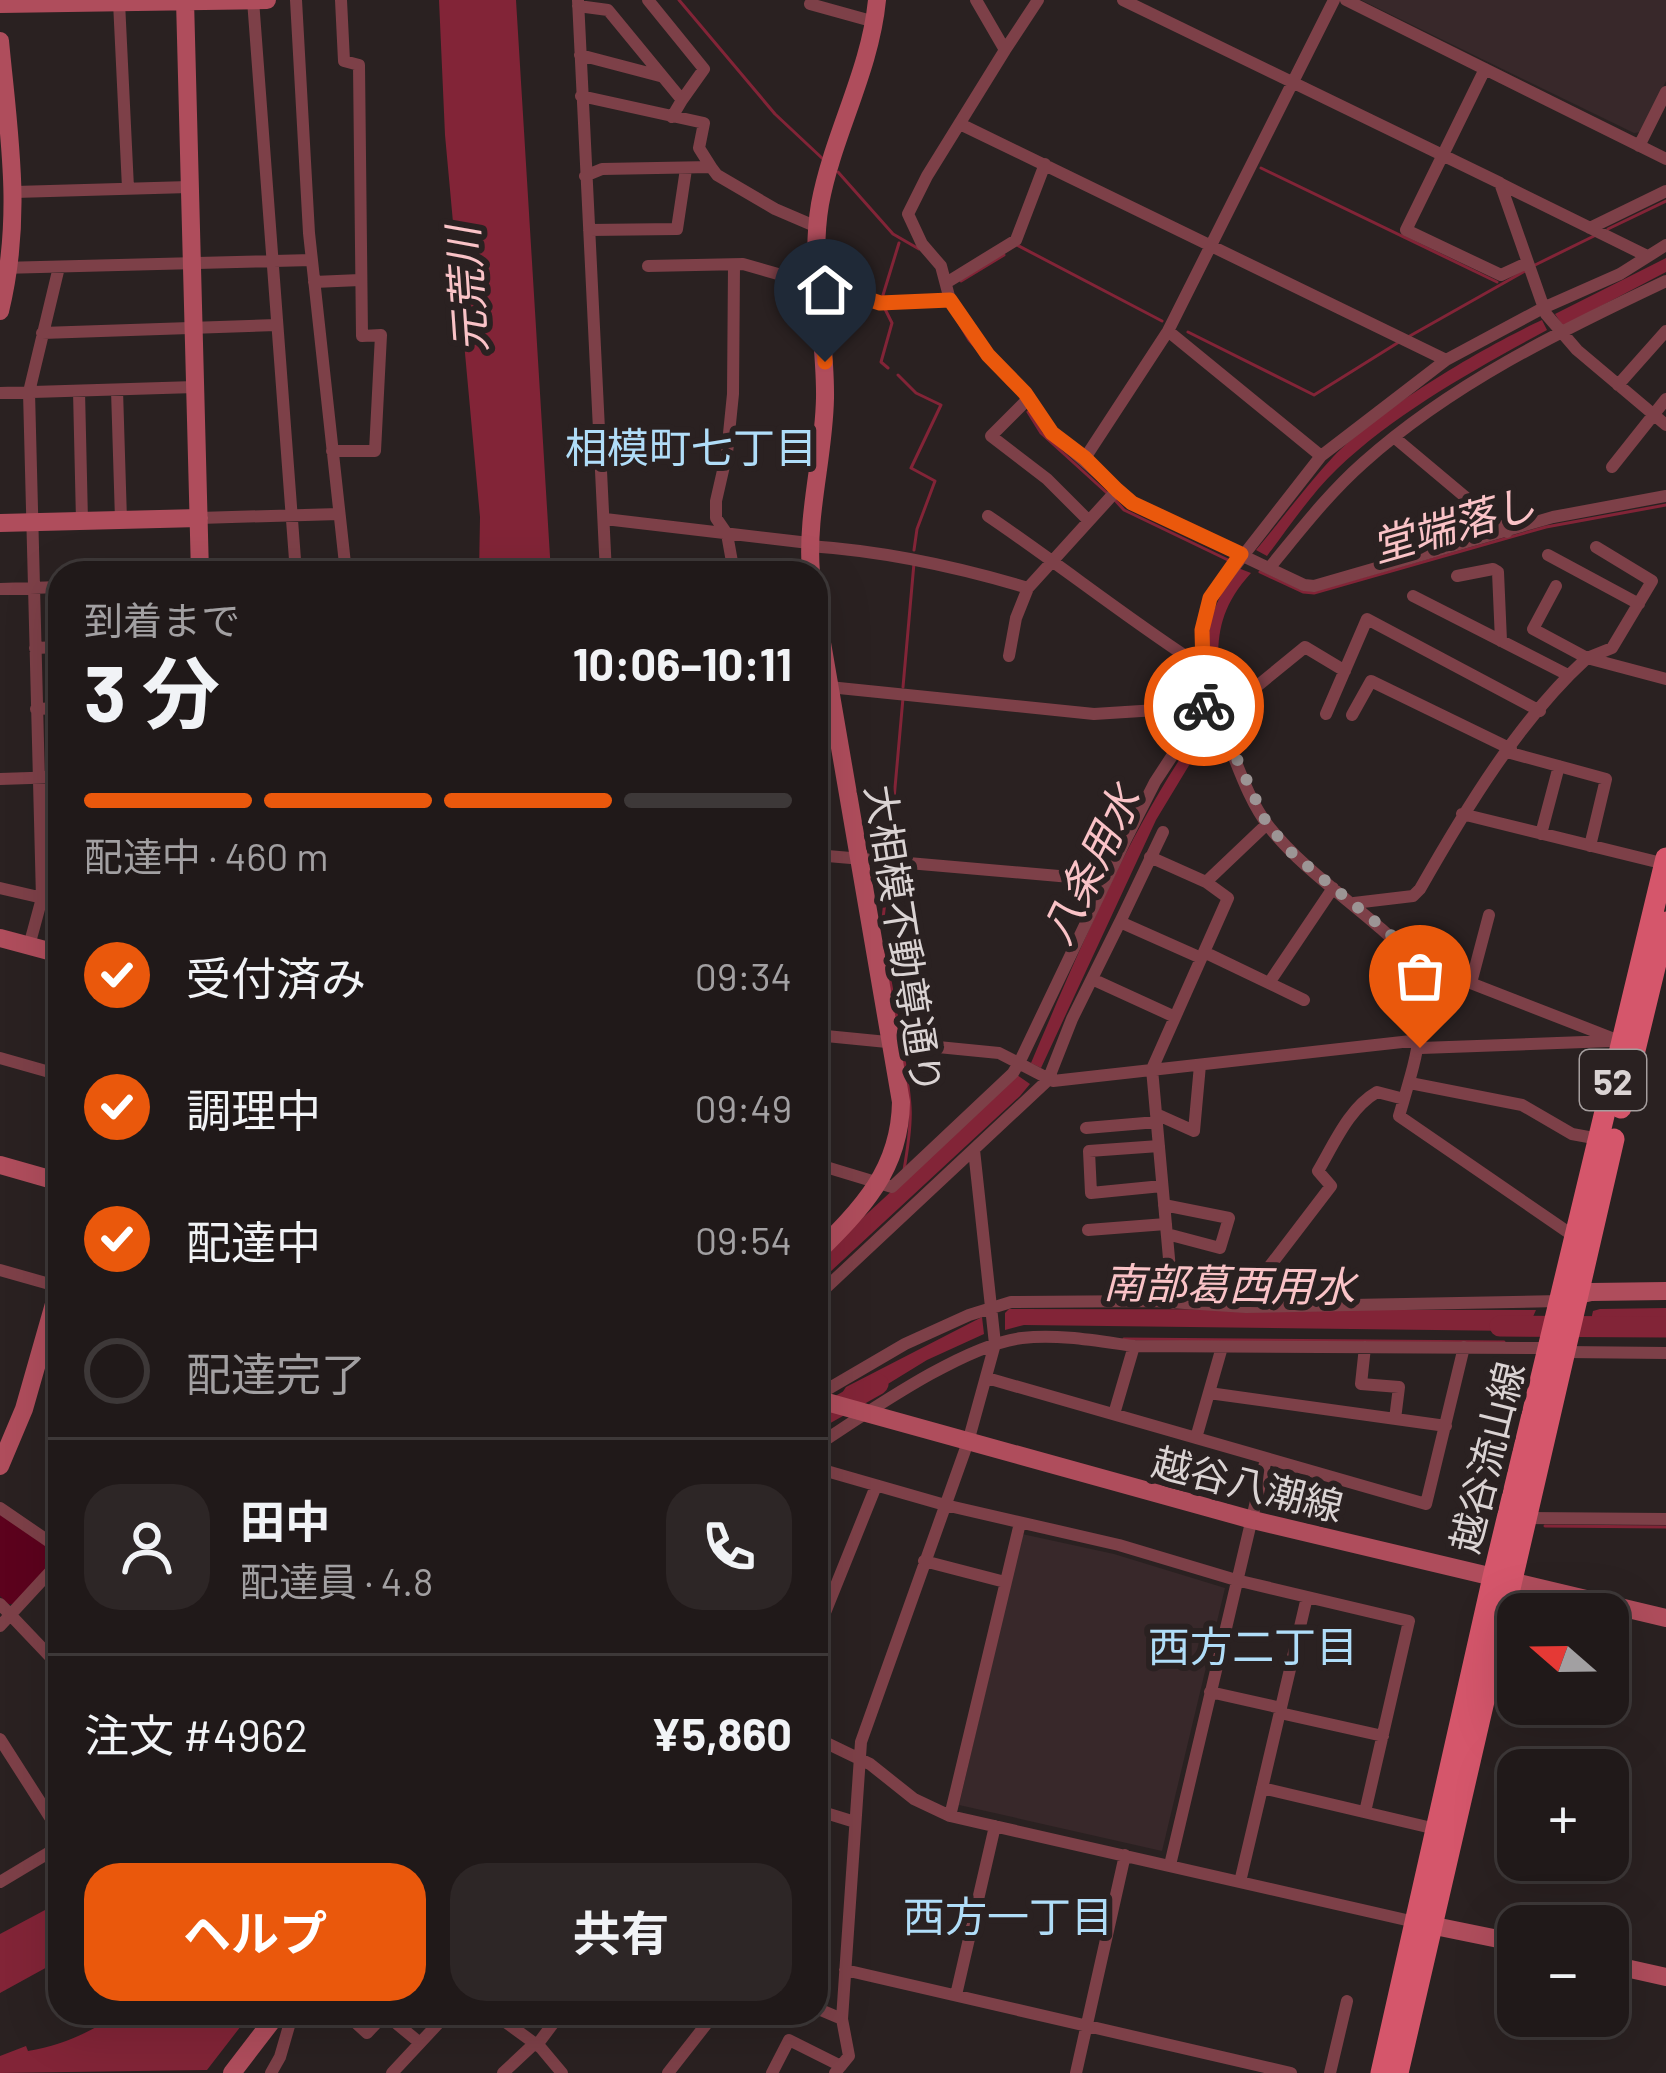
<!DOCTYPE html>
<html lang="ja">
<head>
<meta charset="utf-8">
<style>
  body { margin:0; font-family:Barlow,"Noto Sans JP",sans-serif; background:#2d2626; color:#f1f3f6; height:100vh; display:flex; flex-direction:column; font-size:45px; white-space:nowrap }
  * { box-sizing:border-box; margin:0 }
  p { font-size:39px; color:#a2a0a2 }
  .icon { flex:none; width:66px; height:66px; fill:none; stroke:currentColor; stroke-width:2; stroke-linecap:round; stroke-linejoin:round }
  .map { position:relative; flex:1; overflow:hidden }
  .side { position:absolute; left:48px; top:561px; width:780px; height:1464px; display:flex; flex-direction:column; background:#201919; border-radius:36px; box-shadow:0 12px 48px #0002,0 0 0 3px #3d3838 }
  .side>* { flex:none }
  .needle { width:78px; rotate:290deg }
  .fabs { position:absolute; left:1497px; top:1593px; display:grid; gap:24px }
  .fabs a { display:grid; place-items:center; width:132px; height:132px; border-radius:24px; background:#201919; box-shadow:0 12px 48px #0002,0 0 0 3px #3d3838; font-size:60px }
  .pin { position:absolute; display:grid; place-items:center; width:102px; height:102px; color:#fff; margin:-123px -51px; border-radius:50% 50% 50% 0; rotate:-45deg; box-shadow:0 0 12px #0007 }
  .pin .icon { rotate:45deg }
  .courier { position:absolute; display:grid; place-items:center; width:120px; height:120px; margin:-60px; border:9px solid #ea580c; border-radius:50%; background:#fff; color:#222; box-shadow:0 3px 15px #0007 }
  .headline em { font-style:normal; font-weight:700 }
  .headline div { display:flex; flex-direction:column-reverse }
  .headline { display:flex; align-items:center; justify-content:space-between; height:204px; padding:0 36px }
  h1 { font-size:78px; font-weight:700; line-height:90px }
  .bar { display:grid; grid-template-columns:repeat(4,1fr); gap:18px 12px; align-content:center; height:144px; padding:0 36px }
  .bar i { height:15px; border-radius:9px; background:#3d3838 }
  .bar .current { background:#ea580c }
  .bar p { grid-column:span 4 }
  .line { display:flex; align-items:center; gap:30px; padding:0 36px; border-top:3px solid #3d3838 }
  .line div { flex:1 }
  .round { display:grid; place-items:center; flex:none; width:126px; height:126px; border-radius:36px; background:#2d2626 }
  ol { padding:0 36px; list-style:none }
  li { display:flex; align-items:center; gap:36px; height:132px }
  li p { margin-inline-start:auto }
  li .icon { padding:12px; border-radius:50%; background:#ea580c; color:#fff; stroke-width:4 }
  li:last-child { color:#a2a0a2 }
  li i { width:66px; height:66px; border:6px solid #3d3838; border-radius:50% }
  .action { display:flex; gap:24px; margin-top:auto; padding:24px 36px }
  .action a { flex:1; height:138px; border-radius:36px; background:#ea580c; color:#fff; font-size:48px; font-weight:700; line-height:138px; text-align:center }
  .action a+a { background:#2d2626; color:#f1f3f6 }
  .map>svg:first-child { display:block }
  .built { fill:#38282a }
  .green { fill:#5c021d }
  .water { fill:#822437 }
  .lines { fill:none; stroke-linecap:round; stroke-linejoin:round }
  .stream { stroke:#822437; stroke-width:3 }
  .river { stroke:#822437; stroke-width:21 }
  .street { stroke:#7d4048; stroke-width:12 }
  .secondary { stroke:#af4d5c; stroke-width:18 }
  .primary { stroke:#d5566b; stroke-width:21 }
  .done { stroke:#9c9595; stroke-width:12; stroke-dasharray:0 21.6 }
  .route { stroke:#ea580c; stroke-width:15 }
  .labels { text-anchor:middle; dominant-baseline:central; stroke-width:12; stroke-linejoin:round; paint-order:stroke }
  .shield { fill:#2a2121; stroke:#a59e9e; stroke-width:3 }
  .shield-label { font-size:36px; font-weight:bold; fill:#dad3d3 }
  .street-label { font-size:39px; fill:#dad3d3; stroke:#2a2121 }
  .water-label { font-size:42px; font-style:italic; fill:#fac3c7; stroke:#2a2121 }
  .neighbourhood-label { font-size:42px; fill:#b0ddf8; stroke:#2a2121 }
</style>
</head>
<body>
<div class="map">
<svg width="1666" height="2073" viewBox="0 0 1666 2073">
  <rect width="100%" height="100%" fill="#2a2121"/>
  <path class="built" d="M 1361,0 L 1666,0 L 1666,81 L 1641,132 L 1634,133 Z
    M 1022,1534 L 1114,1554 L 1225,1588 L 1162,1851 L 959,1805 Z"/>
  <path class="green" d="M 0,1514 L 53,1551 L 55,1559 L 17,1604 L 8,1604 L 0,1596 Z"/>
  <path class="water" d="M 439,0 L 516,0 L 551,573 L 479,573 L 480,517 L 445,135 Z
    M 1666,258 L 1666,272 L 1563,326 L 1555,314 Z
    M 1542,320 L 1547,330 C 1474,370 1398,411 1337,469 C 1311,494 1289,527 1267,556 L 1256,550 C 1282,519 1306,486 1333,457 C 1377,410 1483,347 1542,320 Z
    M 1238,568 L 1251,573 C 1211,617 1217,651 1221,707 L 1212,702 L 1213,689 L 1208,682 C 1207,630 1207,611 1238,568 Z
    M 1208,719 L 1214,724 L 1156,820 L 1041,1068 L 1031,1063 C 1078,953 1136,813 1208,719 Z
    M 1017,1075 L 1030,1084 L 1020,1096 L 816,1285 L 816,1261 Z
    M 1666,1308 L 1666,1335 L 1588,1333 L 1593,1311 L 1600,1309 Z
    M 1009,1309 L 1536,1310 L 1527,1330 L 1516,1331 L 1024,1325 L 1005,1330 L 1005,1313 Z
    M 982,1317 L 984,1334 L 927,1360 L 865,1398 L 842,1393 L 846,1387 Z
    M 60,1902 L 60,1960 L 0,1993 L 0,1934 Z
    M 119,2013 L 251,2013 L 207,2070 L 0,2073 L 0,2056 L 26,2046 L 28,2051 C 63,2045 89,2033 119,2013 Z"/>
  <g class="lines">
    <path class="stream" d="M 679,0 L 775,114 L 823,159
      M 1261,168 L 1497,282
      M 838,172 L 893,234 L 919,249
      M 1608,229 L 1666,201
      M 1015,244 L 1162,321
      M 1533,266 L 1594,236
      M 961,281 L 1004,255
      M 883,295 L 899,243
      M 885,309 L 892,323 L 881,362 L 888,368
      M 956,318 L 969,340 L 1009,385
      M 1188,332 L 1314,395 L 1399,342
      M 1408,337 L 1525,271
      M 898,375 L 916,393 L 941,405 L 911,468 L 935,481 L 917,529 L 914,550
      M 1028,412 L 1041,433 L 1107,493
      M 1114,499 L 1124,510 L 1228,560
      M 1260,572 L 1303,592 L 1314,593 L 1546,527 L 1666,505
      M 903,687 L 914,563
      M 889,855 L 903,698
      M 882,927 L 886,893
      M 885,949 L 885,954
      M 887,964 L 900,1035
      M 903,1054 C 912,1106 913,1118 904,1170
      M 1124,1339 L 1504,1342
      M 1545,1526 L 1666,1527"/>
    <path class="river" d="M 1500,1326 L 1666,1327
      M 816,1419 L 878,1384"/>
    <path class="street" d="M 253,0 L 296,573
      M 296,0 L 309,233 L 346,573
      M 578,0 L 606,573
      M 648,0 L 704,69 L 682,100
      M 976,0 L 1005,50 L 927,176 L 908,214 L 922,244 L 941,266 L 950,300 L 989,355 L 1025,393 L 1052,433 L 1132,503 L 1304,585 L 1314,586 L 1553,517 L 1666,496
      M 1123,0 L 1500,183 L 1546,314 L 1577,350 L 1666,425
      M 1346,0 L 1666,159
      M 119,2 L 128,188
      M 810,4 L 875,22
      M 578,6 L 608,10 L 682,100 L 672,117
      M 1005,50 L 1038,0
      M 580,55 L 660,76
      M 1485,69 L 1406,230 L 1501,275 L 1527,263
      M 581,96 L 704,123 L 699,148 L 711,167
      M 960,124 L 1446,360
      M 1639,146 L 1666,92
      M 585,176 L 602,169 L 711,167 L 717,175 L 775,209 L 817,227
      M 1501,184 L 1645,255
      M 15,192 L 189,187
      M 1590,228 L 1666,191
      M 589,230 L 677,229 L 686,169
      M 648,266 L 743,264 L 880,303 L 950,300
      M 1,268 L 312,260
      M 314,282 L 360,280
      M 946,283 L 1016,240 L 1045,164
      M 1168,331 L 1321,456
      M 42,333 L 276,325
      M 1618,385 L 1666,331
      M 117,390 L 121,520
      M 79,391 L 82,521
      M 0,393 L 195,387
      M 1029,398 L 991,436 L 1047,479 L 1087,519
      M 1395,438 L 1507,532
      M 332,451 L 375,451 L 381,335 L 362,336 L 359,65 L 344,61 L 341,0
      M 1085,458 L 1168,331 L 1334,0
      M 1612,467 L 1666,399
      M 988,516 C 1056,562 1119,612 1187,657 L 1202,660
      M 199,518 L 339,514
      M 605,519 L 809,543
      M 809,546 C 884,551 955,566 1028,588
      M 1548,555 L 1639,604
      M 1270,567 C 1299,532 1328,494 1363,463 C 1451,384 1560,331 1666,281
      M 734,573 L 727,534 L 716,518 L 716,501 L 727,453 L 733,394 L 734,266
      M 1457,576 L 1493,569 L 1498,572 L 1501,641
      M 1556,586 L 1533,629 L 1587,658 L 1612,648 L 1652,581 L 1596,547
      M 0,589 L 60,587
      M 1413,596 L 1568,675
      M 35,648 L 60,647
      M 1009,656 L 1016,618 L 1028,588 L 1117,490
      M 829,687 L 1094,714 L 1204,707 L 1218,718 C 1234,753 1246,798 1270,828 C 1311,879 1370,912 1414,961 L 1622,1042
      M 36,709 L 60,708
      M 1326,714 L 1367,619 L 1540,711
      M 1352,715 L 1371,681 L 1511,749
      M 1218,718 L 1305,647 L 1345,671
      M 816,735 L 837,733
      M 1507,752 L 1606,779 L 1590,846
      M 0,779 L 60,777
      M 1462,814 L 1665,864
      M 1541,834 L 1559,766
      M 816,855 L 1105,880
      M 1150,857 L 1206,882 L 1228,898 L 1152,1069 L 1173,1303
      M 1206,882 L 1267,824
      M 0,888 L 60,902
      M 1354,903 L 1413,896 L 1420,889 C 1465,810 1519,720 1587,658 L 1666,679
      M 1120,922 L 1163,832
      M 29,946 L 42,898 L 29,392 L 59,267
      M 1204,952 L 1304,1000
      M 1414,961 C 1428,1027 1417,1054 1399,1116 L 1575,1237
      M 1092,979 L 1175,1017
      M 1269,983 L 1333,888
      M 1471,983 L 1489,915
      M 816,1035 L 999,1053 L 1053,1081 L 1420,1040
      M 1421,1048 L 1611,1041
      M 0,1058 L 60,1075
      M 1410,1083 L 1522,1105 L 1572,1134 L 1599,1139
      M 1156,1114 L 1194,1131 L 1200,1065
      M 1086,1128 L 1157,1122
      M 1159,1146 L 1089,1151 L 1091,1193 L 1162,1186
      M 816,1164 L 892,1187 L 1013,1073 L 1020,1061 L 1126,839 L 1155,782 L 1204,707 L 1202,630 L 1210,598 L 1321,456 L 1446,360 L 1543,308 L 1620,274 L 1666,245
      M 816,1181 L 828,1241
      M 1164,1205 L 1229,1218 L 1220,1248 L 1167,1234
      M 1088,1230 L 1166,1224
      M 0,1270 L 60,1287
      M 816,1297 L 1048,1080 L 1072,1019 L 1120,922 L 1201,958
      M 1258,1306 L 1266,1271 L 1331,1186 L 1318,1171 C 1334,1144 1349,1108 1377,1092 L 1404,1099
      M 1365,1347 L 1361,1384 L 1399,1387 L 1395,1419
      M 1564,1352 L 1666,1353
      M 816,1370 L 818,1394
      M 987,1378 L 1426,1504 L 1464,1347
      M 1209,1393 L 1446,1426
      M 816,1396 L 905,1344 L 969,1315 L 1011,1302 L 1154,1301 L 1246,1307 L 1560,1301
      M 1114,1414 L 1134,1346 L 1549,1348
      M 1196,1438 L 1222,1347
      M 816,1446 C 867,1413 963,1345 1022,1338 C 1060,1334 1097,1341 1134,1346
      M 816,1468 L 945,1505 L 1119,1545 L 1236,1580 L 1409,1621 L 1365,1812
      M 0,1508 L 60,1549
      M 1526,1518 L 1666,1519
      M 924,1561 L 1005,1582
      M 0,1604 L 60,1667
      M 0,1626 L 60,1561
      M 816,1635 L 876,1486
      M 1210,1692 L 1281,1708
      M 1280,1713 L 1383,1736
      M 816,1738 L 870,1764 L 914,1799 L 950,1816 L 1415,1922
      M 0,1739 L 60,1833
      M 1262,1788 L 1436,1829
      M 816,1810 L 855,1822
      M 950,1816 L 1020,1523
      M 1170,1865 L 1266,1459
      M 0,1882 L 60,1846
      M 1240,1882 L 1307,1597
      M 845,1970 L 1291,2073
      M 956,1995 L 995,1826
      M 816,2008 L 842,2019
      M 345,2013 L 367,2033 L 385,2014 L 420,2043
      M 493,2013 L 541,2048 L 562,2073
      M 537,2045 L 561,2013
      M 271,2073 L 280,2057 L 291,2019 L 287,2013
      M 392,2073 L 448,2013
      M 503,2073 L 535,2043
      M 668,2073 L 715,2013
      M 772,2073 L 789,2040 L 841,2066
      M 835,2073 L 849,2056 L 842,2019 L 861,1742 L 968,1442 L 995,1344 L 974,1150
      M 1076,2073 L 1125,1855
      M 1330,2073 L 1347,2001"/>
    <path class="secondary" d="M 185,0 L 200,573
      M 0,4 L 267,0
      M 0,41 C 9,136 23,217 0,311
      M 0,523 L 199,518
      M 811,573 C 806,514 824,457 825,398 C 826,334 809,268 820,204 C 833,134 870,72 877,0
      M 816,608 L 901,1102 C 900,1170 862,1208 816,1254
      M 0,938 L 60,954
      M 0,1165 L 60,1182
      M 1570,1297 L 1591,1292 L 1666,1291
      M 816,1399 L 1249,1519 L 1666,1618
      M 0,1466 L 24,1409 L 60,1283
      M 1420,1923 L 1518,1943
      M 1608,1964 L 1666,1977
      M 232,2073 L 278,2013"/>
    <path class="primary" d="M 1621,1108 L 1666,922
      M 1381,2073 L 1493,1577 L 1666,858
      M 1398,2073 L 1614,1139"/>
  </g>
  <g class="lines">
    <path class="done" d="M 1204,706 L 1218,718 L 1267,824 L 1293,854 L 1390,934 L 1414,961 L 1420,989 L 1420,1048"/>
    <path class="route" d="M 825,362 L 819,283 L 880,303 L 950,300 L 988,355 L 1025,393 L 1052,433 L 1085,458 L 1117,490 L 1132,503 L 1241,554 L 1210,598 L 1202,630 L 1204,706"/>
  </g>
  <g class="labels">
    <rect class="shield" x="1580" y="1050" width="66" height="60" rx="9"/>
    <g class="shield-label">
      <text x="1613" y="1080">52</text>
    </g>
    <g class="street-label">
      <text transform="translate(905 939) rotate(81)">大相模不動尊通り</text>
      <text transform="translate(1486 1457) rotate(-76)">越谷流山線</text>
      <text transform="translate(1248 1483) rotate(14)">越谷八潮線</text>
    </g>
    <g class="water-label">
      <text transform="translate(465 290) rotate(-94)">元荒川</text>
      <text transform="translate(1453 523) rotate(-16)">堂端落し</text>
      <text transform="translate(1089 864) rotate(-64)">八条用水</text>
      <text transform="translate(1229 1283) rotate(1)">南部葛西用水</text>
    </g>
    <g class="neighbourhood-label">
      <text x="691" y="446">相模町七丁目</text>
      <text x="1253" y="1645">西方二丁目</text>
      <text x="1008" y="1915">西方一丁目</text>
    </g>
  </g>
</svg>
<div class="fabs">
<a><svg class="needle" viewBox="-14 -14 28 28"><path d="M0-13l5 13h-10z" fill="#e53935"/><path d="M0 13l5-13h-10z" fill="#a2a0a2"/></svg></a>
<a>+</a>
<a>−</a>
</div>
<div class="pin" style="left:1420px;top:1048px;background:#ea580c"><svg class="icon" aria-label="bag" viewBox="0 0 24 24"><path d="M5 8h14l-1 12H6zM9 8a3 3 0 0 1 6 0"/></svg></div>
<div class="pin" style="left:825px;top:362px;background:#1f2937"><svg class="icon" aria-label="home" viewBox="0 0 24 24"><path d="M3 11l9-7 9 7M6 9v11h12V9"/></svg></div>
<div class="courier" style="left:1204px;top:706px"><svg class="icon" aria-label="bike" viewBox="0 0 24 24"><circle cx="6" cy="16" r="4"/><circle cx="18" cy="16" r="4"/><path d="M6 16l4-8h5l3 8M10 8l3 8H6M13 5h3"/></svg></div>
<section class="side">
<div class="headline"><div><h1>3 分</h1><p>到着まで</p></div><em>10:06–10:11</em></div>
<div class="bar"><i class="current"></i><i class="current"></i><i class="current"></i><i></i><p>配達中 · 460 m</p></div>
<ol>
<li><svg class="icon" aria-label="check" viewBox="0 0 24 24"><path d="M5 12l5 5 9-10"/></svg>受付済み<p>09:34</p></li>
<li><svg class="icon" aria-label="check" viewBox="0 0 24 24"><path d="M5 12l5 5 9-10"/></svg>調理中<p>09:49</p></li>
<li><svg class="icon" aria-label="check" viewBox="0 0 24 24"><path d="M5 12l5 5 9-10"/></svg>配達中<p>09:54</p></li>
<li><i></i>配達完了</li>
</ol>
<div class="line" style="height:216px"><a class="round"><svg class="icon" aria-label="person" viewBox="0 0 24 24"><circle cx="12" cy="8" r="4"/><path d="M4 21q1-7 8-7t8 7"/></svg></a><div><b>田中</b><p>配達員 · 4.8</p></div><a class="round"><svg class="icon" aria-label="phone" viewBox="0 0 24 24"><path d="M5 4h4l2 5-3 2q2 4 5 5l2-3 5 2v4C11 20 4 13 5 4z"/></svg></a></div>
<div class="line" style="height:156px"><div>注文 #4962</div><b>¥5,860</b></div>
<div class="action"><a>ヘルプ</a><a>共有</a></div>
</section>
</div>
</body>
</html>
